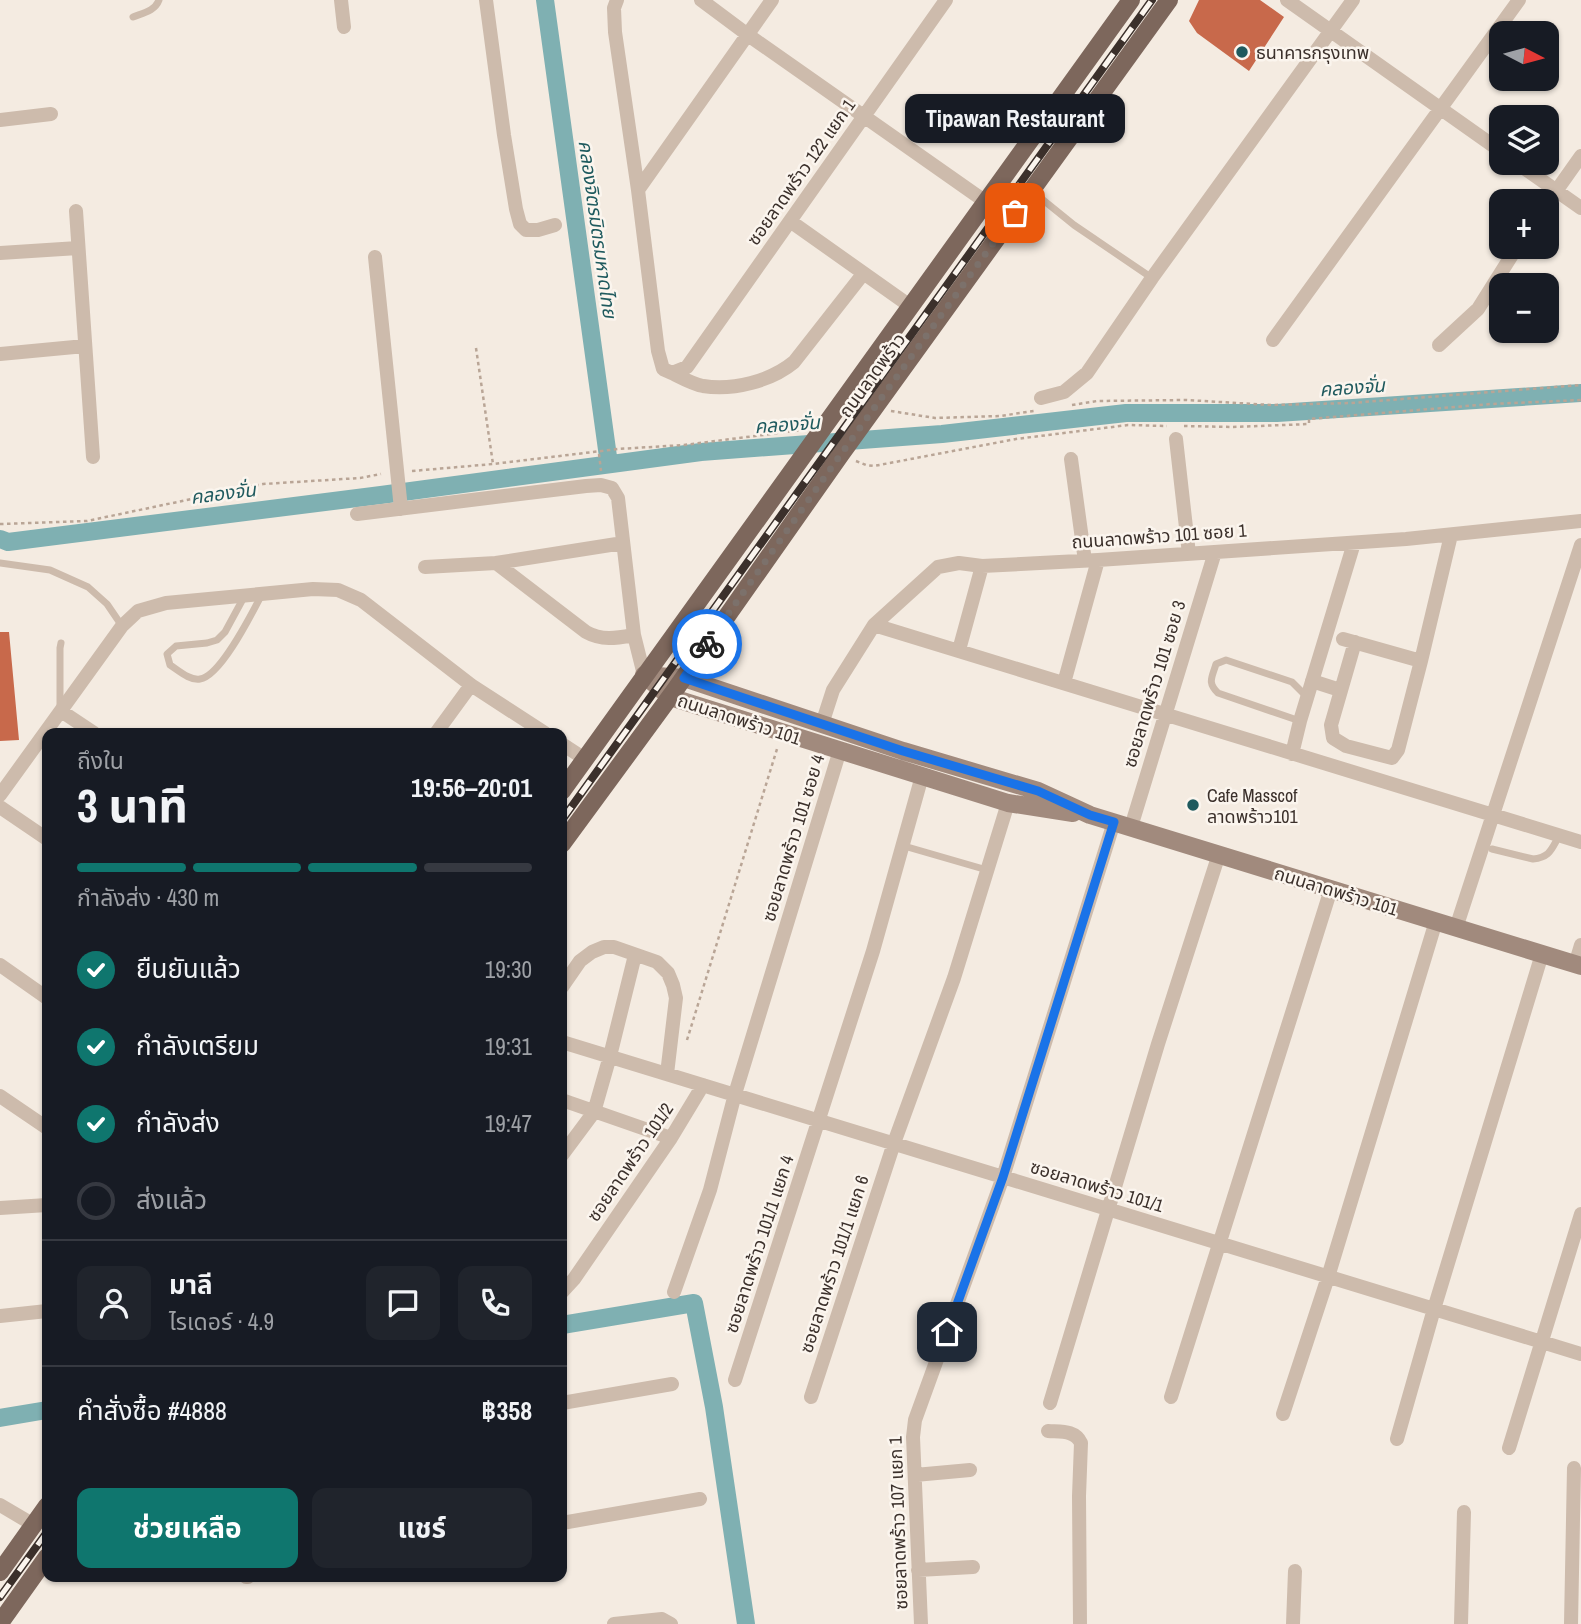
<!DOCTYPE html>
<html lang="th">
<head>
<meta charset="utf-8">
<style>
  body { margin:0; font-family:"Archivo Narrow","Noto Sans Thai",sans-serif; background:#20242c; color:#f1f3f6; height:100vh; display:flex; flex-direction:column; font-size:26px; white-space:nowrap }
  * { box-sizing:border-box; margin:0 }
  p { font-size:23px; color:#9ea1a6 }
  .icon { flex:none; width:38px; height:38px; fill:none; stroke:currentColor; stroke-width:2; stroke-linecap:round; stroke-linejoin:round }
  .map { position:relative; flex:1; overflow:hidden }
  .sheet { position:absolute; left:42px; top:728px; width:525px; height:854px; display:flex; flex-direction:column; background:#171b24; border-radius:14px; box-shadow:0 2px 5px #0004 }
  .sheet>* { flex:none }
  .needle { width:46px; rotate:96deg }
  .buttons { position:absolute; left:1489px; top:21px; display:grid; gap:14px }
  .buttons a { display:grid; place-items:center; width:70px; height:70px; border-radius:14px; background:#171b24; box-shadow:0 2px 5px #0004; font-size:35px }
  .pin { position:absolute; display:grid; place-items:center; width:60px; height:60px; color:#fff; margin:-30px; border-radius:14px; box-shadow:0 4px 10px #0006 }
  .courier { position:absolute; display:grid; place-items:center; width:70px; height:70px; margin:-35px; border:5px solid #1a73e8; border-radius:50%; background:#fff; color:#222; box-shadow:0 2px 9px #0007 }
  .bubble { position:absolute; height:49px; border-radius:14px; background:#171b24; box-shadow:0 2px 5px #0004; font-size:23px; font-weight:700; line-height:49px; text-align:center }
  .headline em { font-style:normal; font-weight:700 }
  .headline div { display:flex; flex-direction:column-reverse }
  .headline { display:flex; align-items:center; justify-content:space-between; height:119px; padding:0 35px }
  h1 { font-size:46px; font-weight:700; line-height:52px }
  .bar { display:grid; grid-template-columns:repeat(4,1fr); gap:10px 7px; align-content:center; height:84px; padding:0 35px }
  .bar i { height:9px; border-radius:5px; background:#363941 }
  .bar .active { background:#0f766e }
  .bar p { grid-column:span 4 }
  .line { display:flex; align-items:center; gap:18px; padding:0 35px; border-top:2px solid #363941 }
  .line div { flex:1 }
  .round { display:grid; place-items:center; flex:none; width:74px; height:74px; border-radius:14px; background:#20242c }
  ol { padding:0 35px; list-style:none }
  li { display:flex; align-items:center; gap:21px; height:77px }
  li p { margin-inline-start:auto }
  li .icon { padding:7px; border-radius:50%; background:#0f766e; color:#fff; stroke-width:4 }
  li:last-child { color:#9ea1a6 }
  li i { width:38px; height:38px; border:4px solid #363941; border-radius:50% }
  .button { display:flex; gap:14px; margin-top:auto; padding:14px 35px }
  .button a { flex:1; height:80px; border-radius:14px; background:#0f766e; color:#fff; font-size:28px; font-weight:700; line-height:80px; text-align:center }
  .button a+a { background:#20242c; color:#f1f3f6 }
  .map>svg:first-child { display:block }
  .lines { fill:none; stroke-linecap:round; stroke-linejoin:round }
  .canal { stroke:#7fb0b2; stroke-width:18 }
  .building { fill:#c8694b }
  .path { stroke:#b9a596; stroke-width:2.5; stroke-dasharray:3.5 3.5; stroke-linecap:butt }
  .lane { stroke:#cdbbac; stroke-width:7 }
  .street { stroke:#cdbbac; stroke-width:14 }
  .secondary { stroke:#a18a7d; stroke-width:18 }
  .primary { stroke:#7d675c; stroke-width:18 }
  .rail-casing { stroke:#3b302b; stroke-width:8 }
  .rail { stroke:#fbf5ee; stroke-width:5; stroke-dasharray:16; stroke-linecap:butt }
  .done { stroke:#7c716b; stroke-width:7; stroke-dasharray:0 12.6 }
  .route { stroke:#1a73e8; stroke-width:9 }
  .poi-dot { fill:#1f5a5e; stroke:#fbf5ee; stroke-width:2.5 }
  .labels { text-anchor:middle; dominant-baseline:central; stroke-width:5; stroke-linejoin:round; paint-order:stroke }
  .poi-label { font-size:18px; fill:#3b302b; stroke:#fbf5ee; text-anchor:start }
  .street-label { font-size:18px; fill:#3b302b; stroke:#fbf5ee }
  .water-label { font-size:19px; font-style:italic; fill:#1f5a5e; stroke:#fbf5ee }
</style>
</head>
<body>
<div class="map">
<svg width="1581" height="1624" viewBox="0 0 1581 1624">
  <rect width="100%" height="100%" fill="#f4ebe1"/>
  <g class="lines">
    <path class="canal" d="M 545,0 L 609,464
      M 0,539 L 8,542 L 381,495 L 701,452 L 942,434 L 1126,413 L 1277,413 L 1581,393
      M 562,1325 L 694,1303 L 714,1407 L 746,1624
      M 0,1418 L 47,1410"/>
  </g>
  <path class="building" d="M 1199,0 L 1260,0 L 1284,17 L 1249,71 L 1197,33 L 1189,21 Z
    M 0,632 L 9,632 L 19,740 L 0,741 Z"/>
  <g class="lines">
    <path class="path" d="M 476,348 L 493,464
      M 1072,405 L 1097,401 L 1187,400 L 1271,405 L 1351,403 L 1581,385
      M 891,411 L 935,418 L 1000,416 L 1034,411
      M 1184,426 L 1233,427 L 1309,424 L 1309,419 L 1491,404 L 1581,400
      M 599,454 L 601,471
      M 856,461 L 866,465 L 874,466 L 1016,439 L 1128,425 L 1167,426
      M 412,471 L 493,464 L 618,449 L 684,445 L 802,430
      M 0,524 L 87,521 L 263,484 L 360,478 L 381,474
      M 687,1040 L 777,749"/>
    <path class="lane" d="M 133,17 C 143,13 155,11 159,0
      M 1032,191 L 1074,225 L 1152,278
      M 0,563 L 50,570 L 88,587 L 107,604 L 122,626
      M 244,597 L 225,632 L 217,640 L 207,643 L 176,646 L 167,654 L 170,665 C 178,670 190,681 200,679 C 221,676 252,613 262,594
      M 60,706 L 60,648 L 61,643
      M 1300,721 L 1218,693 C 1207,682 1212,678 1216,664 L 1226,660 L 1292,682 L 1307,697
      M 904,846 L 987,870
      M 1492,849 L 1533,859 C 1550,857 1551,850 1559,836"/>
    <path class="street" d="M 341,0 L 344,27
      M 486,0 L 504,135 L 516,209 L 520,224 L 526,230 L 538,230 L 555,225
      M 617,0 L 614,8 L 615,32 L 638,190 L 658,351 L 663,369 L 672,373 L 687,367 L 946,0
      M 701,0 L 748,35 L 986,202
      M 1287,0 L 1502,152
      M 0,120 L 51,114
      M 1517,163 L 1581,208
      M 638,190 L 772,0
      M 1547,204 L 1581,156
      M 76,211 L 93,457
      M 790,221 L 910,306
      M 0,253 L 78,248
      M 375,257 L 401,509
      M 1273,340 L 1519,0
      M 1439,345 L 1478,309 L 1517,247
      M 0,354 L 85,346
      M 672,373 C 682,378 693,384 703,386 C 733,391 771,381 794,362 L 863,274
      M 1041,398 L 1064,392 L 1087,373 L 1152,278 L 1353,0
      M 1176,439 L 1189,554
      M 1071,459 L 1085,561
      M 357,514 L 586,486 L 601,485 L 612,488 L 618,498 L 634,635 L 644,675
      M 623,543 L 496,563 L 586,632 C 602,641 617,638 634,635
      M 425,567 L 496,563
      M 874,625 L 1581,842
      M 1343,639 L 1421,661
      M 1355,642 L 1331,725 L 1333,738 L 1346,746 L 1392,758 L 1398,750 L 1421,661 L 1451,535
      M 959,650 L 982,566
      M 1312,681 L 1340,690
      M 1064,683 L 1098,560
      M 61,711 L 94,733
      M 822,724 L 833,690 L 874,625 L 938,567 L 959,563 L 982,566 L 1098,560 L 1406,539 L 1581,521
      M 436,733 L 471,685
      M 562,744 L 585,759
      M 1292,754 L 1300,721 L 1354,543
      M 0,795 L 122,626 L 138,611 L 166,603 L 313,589 L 338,590 L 361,600 L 471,685 L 545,733
      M 0,807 L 47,839
      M 1131,827 L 1215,552
      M 1456,928 L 1581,545
      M 0,965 L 47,998
      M 1575,965 L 1581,945
      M 562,987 L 580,961 L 592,952 L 604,947 L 614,947 L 657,962 L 668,973 L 673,985 L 676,998 L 667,1074
      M 562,1042 L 1581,1354
      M 0,1096 L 47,1128
      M 562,1100 L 671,1138
      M 562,1155 L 594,1112 L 610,1056 L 635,955
      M 0,1208 L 47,1205
      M 562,1292 L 574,1279 L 671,1138 L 703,1085
      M 674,1292 L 710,1190 L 735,1094 L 840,750
      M 0,1316 L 47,1311
      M 735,1380 L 873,951 L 922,776
      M 811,1397 L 894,1143 L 954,978 L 1008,803
      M 1171,1397 L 1331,889
      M 562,1403 L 672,1384
      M 1050,1403 L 1158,1044 L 1219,854
      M 1283,1414 L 1328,1277 L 1436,921
      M 1048,1431 C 1061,1432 1075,1430 1081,1443 L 1079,1496 L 1080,1624
      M 1397,1439 L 1434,1309 L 1542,954
      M 1509,1448 L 1581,1214
      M 915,1475 L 970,1470
      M 0,1505 L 34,1525
      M 562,1523 L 700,1499
      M 918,1570 L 973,1567
      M 246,1577 L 248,1577
      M 614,1624 L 662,1619 L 671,1624
      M 921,1624 L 913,1437 L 915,1420 L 1003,1177 L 1114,822
      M 1293,1624 L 1295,1571
      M 1461,1624 L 1464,1512
      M 1571,1624 L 1574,1468"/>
    <path class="secondary" d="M 644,675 L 684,678 L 903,751 L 1038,791 L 1090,815 L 1581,966
      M 644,675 L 670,697 L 1008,803 L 1073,813"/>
    <path class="primary" d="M 562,791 L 1131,0
      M 562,844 L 675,690 L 841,454 L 1169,0
      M 0,1572 L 47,1506
      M 0,1623 L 47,1557"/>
    <defs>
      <path id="rail" d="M 562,820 L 1152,0
        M 0,1597 L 47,1532"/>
    </defs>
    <use href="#rail" class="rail-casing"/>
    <use href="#rail" class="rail"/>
  </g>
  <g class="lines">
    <path class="done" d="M 707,644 L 841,454 L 1015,213"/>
    <path class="route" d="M 707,644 L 684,678 L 903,751 L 1038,791 L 1090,815 L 1114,822 L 1003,1177 L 947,1332"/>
  </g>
  <g class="poi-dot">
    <circle cx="1242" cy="52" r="7"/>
    <circle cx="1193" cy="805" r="7"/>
  </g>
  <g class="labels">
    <g class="poi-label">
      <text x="1256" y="52">ธนาคารกรุงเทพ</text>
      <text x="1207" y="795">Cafe Masscof<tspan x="1207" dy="21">ลาดพร้าว101</tspan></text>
    </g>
    <g class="street-label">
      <text transform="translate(801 172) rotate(-55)">ซอยลาดพร้าว 122 แยก 1</text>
      <text transform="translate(872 375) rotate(-54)">ถนนลาดพร้าว</text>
      <text transform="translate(1159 536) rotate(-4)">ถนนลาดพร้าว 101 ซอย 1</text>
      <text transform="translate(1154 684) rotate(-73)">ซอยลาดพร้าว 101 ซอย 3</text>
      <text transform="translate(739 719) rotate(18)">ถนนลาดพร้าว 101</text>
      <text transform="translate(793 838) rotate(-73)">ซอยลาดพร้าว 101 ซอย 4</text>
      <text transform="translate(1336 891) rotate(17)">ถนนลาดพร้าว 101</text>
      <text transform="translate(630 1162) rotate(-56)">ซอยลาดพร้าว 101/2</text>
      <text transform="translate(1097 1186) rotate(17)">ซอยลาดพร้าว 101/1</text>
      <text transform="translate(759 1244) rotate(-72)">ซอยลาดพร้าว 101/1 แยก 4</text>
      <text transform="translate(834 1264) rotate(-72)">ซอยลาดพร้าว 101/1 แยก 6</text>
      <text transform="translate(898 1523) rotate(-92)">ซอยลาดพร้าว 107 แยก 1</text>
    </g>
    <g class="water-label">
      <text transform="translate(598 229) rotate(82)">คลองจิตรมิตรมหาดไทย</text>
      <text transform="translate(1352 387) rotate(-4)">คลองจั่น</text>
      <text transform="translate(787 424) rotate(-4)">คลองจั่น</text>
      <text transform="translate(223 493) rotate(-7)">คลองจั่น</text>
    </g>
  </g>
</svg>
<div class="buttons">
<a><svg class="needle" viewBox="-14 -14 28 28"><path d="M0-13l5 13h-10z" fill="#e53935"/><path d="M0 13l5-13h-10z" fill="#9ea1a6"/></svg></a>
<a><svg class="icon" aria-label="layers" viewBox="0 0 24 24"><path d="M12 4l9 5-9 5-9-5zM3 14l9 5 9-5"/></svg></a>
<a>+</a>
<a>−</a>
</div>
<div class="pin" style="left:1015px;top:213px;background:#ea580c"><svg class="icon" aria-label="bag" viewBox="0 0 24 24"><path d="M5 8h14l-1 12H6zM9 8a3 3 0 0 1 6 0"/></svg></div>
<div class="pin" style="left:947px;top:1332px;background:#1f2937"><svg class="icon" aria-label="home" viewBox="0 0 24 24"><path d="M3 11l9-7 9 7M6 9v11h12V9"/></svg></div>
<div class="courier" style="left:707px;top:644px"><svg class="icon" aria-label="bike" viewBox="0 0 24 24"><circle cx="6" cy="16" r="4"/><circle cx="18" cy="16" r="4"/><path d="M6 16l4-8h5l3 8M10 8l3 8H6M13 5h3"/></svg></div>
<div class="bubble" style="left:905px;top:94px;width:220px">Tipawan Restaurant</div>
<section class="sheet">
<div class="headline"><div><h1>3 นาที</h1><p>ถึงใน</p></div><em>19:56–20:01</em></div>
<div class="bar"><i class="active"></i><i class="active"></i><i class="active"></i><i></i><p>กำลังส่ง · 430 m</p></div>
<ol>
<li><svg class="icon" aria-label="check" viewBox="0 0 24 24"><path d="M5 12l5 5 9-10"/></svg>ยืนยันแล้ว<p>19:30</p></li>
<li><svg class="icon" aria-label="check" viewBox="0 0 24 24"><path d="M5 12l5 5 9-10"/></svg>กำลังเตรียม<p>19:31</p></li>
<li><svg class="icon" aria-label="check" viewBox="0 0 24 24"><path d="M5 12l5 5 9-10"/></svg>กำลังส่ง<p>19:47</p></li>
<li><i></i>ส่งแล้ว</li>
</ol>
<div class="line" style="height:126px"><a class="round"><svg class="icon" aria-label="person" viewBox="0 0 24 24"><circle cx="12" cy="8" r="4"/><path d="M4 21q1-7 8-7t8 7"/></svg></a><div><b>มาลี</b><p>ไรเดอร์ · 4.9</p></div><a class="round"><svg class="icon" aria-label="chat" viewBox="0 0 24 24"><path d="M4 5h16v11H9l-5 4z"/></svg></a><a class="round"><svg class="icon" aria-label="phone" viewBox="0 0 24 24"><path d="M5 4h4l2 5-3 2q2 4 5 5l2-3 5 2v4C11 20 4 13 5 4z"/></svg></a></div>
<div class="line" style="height:91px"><div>คำสั่งซื้อ #4888</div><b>฿358</b></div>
<div class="button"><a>ช่วยเหลือ</a><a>แชร์</a></div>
</section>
</div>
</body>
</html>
